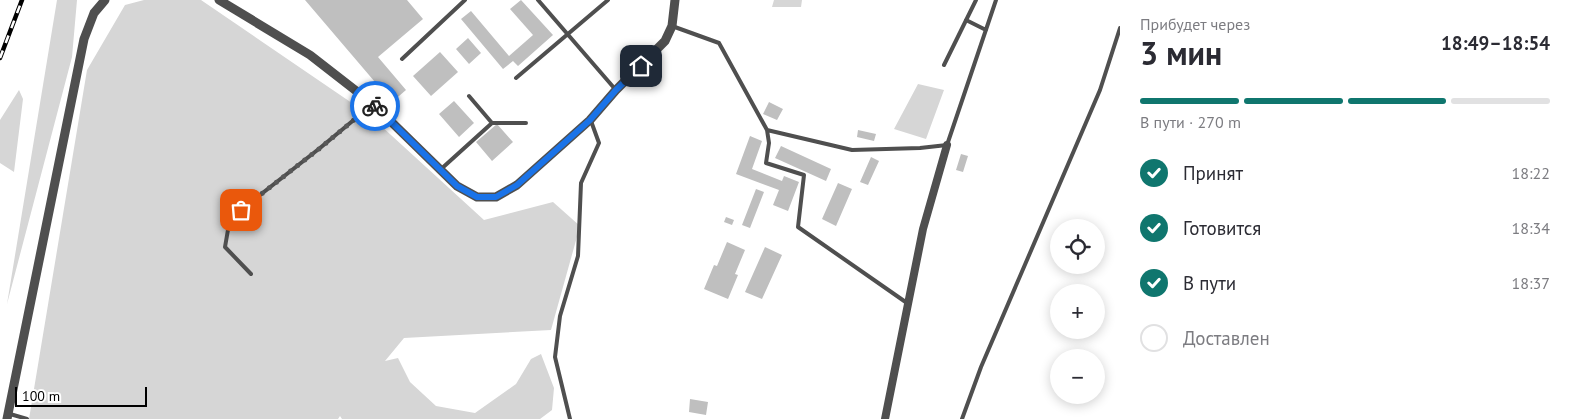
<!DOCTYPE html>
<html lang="ru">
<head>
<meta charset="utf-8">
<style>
  body { margin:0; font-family:"PT Sans",sans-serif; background:#f7f7f7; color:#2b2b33; height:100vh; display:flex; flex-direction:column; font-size:19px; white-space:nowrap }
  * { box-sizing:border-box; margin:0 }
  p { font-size:16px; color:#7c7c81 }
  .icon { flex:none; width:28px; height:28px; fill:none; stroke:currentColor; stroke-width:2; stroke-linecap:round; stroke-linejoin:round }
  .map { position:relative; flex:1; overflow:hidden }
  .sheet { display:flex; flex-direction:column; background:#fff; width:450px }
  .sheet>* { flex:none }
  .fabs { position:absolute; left:1050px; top:219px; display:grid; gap:10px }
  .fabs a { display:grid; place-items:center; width:55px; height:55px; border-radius:50%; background:#fff; box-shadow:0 2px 12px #0003; font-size:25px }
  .scale { position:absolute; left:15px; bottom:12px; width:132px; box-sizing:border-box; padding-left:5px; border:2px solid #000; border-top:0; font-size:14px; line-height:18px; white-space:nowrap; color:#000; -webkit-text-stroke:4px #fff; paint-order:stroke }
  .pin { position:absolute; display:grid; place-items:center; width:42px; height:42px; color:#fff; margin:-21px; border-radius:10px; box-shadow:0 2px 8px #0006 }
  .courier { position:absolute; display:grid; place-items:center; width:50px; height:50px; margin:-25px; border:4px solid #1a73e8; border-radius:50%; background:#fff; color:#222; box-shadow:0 1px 6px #0007 }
  .overview em { font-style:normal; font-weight:700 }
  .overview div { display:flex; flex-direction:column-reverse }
  .overview { display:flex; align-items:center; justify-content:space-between; height:85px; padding:0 20px }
  h1 { font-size:32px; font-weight:700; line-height:38px }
  .bar { display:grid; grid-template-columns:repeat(4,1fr); gap:8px 5px; align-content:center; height:60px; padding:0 20px }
  .bar i { height:6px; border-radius:4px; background:#e1e1e2 }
  .bar .active { background:#0f766e }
  .bar p { grid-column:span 4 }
  ol { padding:0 20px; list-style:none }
  li { display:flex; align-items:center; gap:15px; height:55px }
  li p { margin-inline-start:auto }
  li .icon { padding:5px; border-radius:50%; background:#0f766e; color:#fff; stroke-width:4 }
  li:last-child { color:#7c7c81 }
  li i { width:28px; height:28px; border:2px solid #e1e1e2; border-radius:50% }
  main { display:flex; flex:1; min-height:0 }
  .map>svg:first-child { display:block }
  .green { fill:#d6d6d6 }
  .building { fill:#bfbfbf }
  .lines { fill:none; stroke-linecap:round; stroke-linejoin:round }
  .service { stroke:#4f4f4f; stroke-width:4 }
  .minor { stroke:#4f4f4f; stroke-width:8 }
  .tertiary { stroke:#4f4f4f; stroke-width:9 }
  .rail-casing { stroke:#000; stroke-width:4.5 }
  .rail { stroke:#fff; stroke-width:2.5; stroke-dasharray:8; stroke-linecap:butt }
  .done { stroke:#595959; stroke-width:5; stroke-dasharray:0 9 }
  .route { stroke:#1a73e8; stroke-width:6 }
</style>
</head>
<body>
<main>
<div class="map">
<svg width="1120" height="419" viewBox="0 0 1120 419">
  <rect width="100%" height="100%" fill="#fff"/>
  <path class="green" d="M 57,0 L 77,0 L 72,57 L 7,304 Z
    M 144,0 L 201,0 L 368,114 L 484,220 L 553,202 L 580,226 L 551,330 L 404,338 L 385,361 L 398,358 L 410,382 L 436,406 L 475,413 L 516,384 L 531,359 L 541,354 L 554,388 L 552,410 L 540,419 L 342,419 L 340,416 L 338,419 L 29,419 L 87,70 L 125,5 Z
    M 774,0 L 802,0 L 801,7 L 772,7 Z
    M 918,84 L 944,90 L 926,139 L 894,129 Z
    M 19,90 L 23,99 L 14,172 L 0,163 L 0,120 Z"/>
  <path class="building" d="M 305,0 L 407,0 L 423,19 L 378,57 L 406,90 L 392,102 Z
    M 521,0 L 553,35 L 518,66 L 513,61 L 503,69 L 461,19 L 471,11 L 509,56 L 533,35 L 510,9 Z
    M 468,38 L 481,53 L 469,64 L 456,49 Z
    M 440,52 L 458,72 L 431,96 L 413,76 Z
    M 454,101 L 474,123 L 459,137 L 439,114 Z
    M 769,102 L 783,109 L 777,120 L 763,114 Z
    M 497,124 L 513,142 L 492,161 L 476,142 Z
    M 858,130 L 876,134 L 874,141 L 857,137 Z
    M 750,136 L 762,141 L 752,169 L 782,181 L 784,176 L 799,182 L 788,211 L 773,205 L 779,190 L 736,174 Z
    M 781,146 L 831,169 L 826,181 L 775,158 Z
    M 961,154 L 968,156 L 963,172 L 956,170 Z
    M 871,157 L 879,161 L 868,185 L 860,182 Z
    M 838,183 L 852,189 L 836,226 L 822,219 Z
    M 756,189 L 764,192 L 750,228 L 742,225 Z
    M 726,217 L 734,220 L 732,225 L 724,222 Z
    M 727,242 L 745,250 L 735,274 L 738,275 L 728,299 L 704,289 L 714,265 L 717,266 Z
    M 765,247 L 782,255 L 762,299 L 745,292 Z
    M 690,399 L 708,402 L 706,415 L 689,412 Z"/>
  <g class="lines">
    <path class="service" d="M 538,0 L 615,89
      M 966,20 L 986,30
      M 672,26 L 719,43 L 767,130 L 769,143 L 766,163 L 804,175 L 798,227 L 907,303
      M 402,59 L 465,0
      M 944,65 L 976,0
      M 516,78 L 608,0
      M 469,96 L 492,123
      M 767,130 L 852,150 L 920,148 L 947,145 L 996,0
      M 440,170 L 492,123 L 526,123
      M 251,274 L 225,247 L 229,224 L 241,210 L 320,148 L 373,104
      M 10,414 L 27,419
      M 570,419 L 555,357 L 560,316 L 578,256 L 581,183 L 599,143 L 591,121
      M 962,419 L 981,367 L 1100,90 L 1120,28"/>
    <path class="minor" d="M 885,419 L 923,229 L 947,145"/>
    <path class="tertiary" d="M 219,0 L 310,55 L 373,104 L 457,186 L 477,197 L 496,197 L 517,185 L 590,120 L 616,90 L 665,41 L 672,26 L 675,0
      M 7,419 L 84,39 L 94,13 L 105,0"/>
    <defs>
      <path id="rail" d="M 0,58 L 22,0"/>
    </defs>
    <use href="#rail" class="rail-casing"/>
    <use href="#rail" class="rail"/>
  </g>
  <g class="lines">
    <path class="done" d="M 241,210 L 320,148 L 373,104 L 375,106"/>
    <path class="route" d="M 375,106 L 457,186 L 477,197 L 496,197 L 517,185 L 590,120 L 616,90 L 641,66"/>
  </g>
</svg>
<div class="fabs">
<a><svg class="icon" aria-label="locate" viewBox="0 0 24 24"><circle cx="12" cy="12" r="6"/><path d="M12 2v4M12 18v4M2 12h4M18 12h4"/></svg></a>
<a>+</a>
<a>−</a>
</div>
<div class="scale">100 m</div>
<div class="pin" style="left:241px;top:210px;background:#ea580c"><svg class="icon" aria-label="bag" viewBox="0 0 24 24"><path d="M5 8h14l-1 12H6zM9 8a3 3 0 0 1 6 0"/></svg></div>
<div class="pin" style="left:641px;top:66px;background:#1f2937"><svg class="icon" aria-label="home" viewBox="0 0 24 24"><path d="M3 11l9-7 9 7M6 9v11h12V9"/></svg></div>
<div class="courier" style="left:375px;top:106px"><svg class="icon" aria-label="bike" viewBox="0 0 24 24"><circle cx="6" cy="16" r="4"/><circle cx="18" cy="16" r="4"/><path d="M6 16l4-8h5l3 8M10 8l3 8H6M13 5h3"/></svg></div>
</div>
<section class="sheet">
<div class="overview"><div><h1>3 мин</h1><p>Прибудет через</p></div><em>18:49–18:54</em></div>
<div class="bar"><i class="active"></i><i class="active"></i><i class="active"></i><i></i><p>В пути · 270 m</p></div>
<ol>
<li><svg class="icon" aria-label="check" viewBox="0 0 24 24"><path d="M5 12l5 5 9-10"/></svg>Принят<p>18:22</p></li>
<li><svg class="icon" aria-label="check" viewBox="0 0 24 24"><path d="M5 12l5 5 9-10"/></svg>Готовится<p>18:34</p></li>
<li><svg class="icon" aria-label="check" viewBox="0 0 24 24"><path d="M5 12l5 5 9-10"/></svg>В пути<p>18:37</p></li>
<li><i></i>Доставлен</li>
</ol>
</section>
</main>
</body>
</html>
